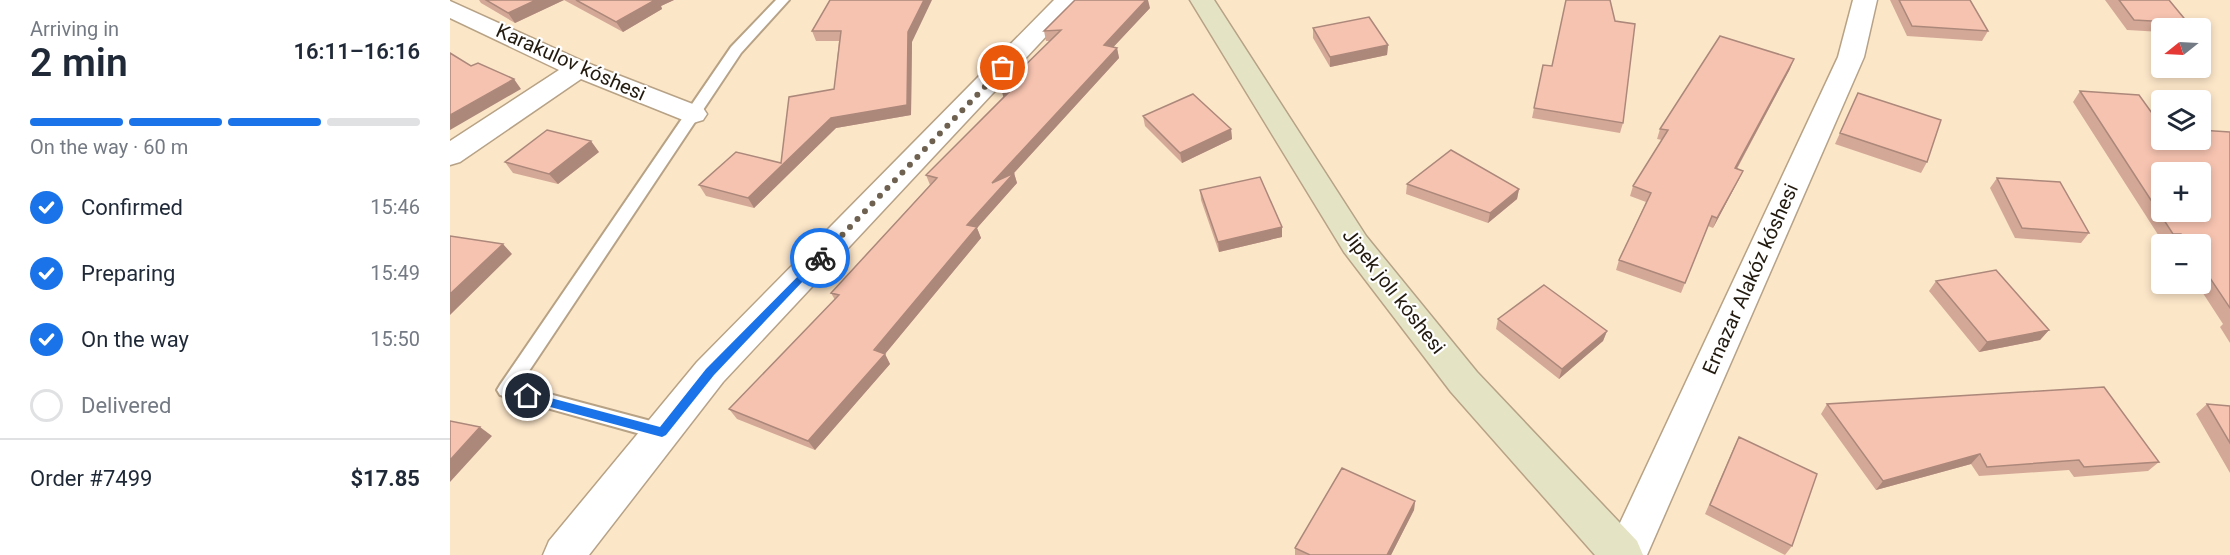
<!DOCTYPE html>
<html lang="en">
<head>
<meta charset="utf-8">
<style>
  body { margin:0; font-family:Roboto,sans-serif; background:#f2f2f3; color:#1f2937; height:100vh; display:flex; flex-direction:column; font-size:22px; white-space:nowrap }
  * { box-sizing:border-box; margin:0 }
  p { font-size:20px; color:#747a83 }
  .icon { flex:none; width:33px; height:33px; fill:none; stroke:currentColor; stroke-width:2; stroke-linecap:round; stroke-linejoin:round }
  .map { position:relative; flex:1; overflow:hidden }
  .panel { display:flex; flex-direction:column; background:#fff; width:450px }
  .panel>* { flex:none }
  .needle { width:39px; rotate:252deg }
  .tools { position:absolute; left:1701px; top:18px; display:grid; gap:12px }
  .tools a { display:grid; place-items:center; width:60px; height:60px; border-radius:6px; background:#fff; box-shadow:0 3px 9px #0003; font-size:30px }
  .pin { position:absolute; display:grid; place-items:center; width:51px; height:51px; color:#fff; margin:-26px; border:3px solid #fff; border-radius:50%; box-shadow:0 2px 6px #0007 }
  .courier { position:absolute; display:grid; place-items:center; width:60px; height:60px; margin:-30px; border:4px solid #1a73e8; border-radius:50%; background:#fff; color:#222; box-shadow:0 2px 8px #0007 }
  .headline em { font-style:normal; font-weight:600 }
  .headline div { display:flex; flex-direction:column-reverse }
  .headline { display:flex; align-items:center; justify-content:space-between; height:102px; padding:0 30px }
  h1 { font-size:39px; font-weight:600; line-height:45px }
  .bar { display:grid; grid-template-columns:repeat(4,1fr); gap:9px 6px; align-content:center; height:72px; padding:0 30px }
  .bar i { height:8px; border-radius:4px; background:#e0e1e3 }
  .bar .selected { background:#1a73e8 }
  .bar p { grid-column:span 4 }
  .line { display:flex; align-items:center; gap:15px; padding:0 30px; border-top:2px solid #e0e1e3 }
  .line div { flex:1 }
  ol { padding:0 30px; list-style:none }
  li { display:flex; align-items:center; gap:18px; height:66px }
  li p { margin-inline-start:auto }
  li .icon { padding:6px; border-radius:50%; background:#1a73e8; color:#fff; stroke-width:4 }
  li:last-child { color:#747a83 }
  li i { width:33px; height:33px; border:3px solid #e0e1e3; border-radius:50% }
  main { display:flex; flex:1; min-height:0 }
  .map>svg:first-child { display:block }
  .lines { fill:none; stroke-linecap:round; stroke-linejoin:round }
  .lane-casing { stroke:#b7a286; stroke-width:4 }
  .street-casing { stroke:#b7a286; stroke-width:3 }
  .secondary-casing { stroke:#b7a286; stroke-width:3 }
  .lane { fill:#fff; fill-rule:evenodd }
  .street { fill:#fff; fill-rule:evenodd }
  .secondary { fill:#e4e3c4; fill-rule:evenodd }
  .wall { fill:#d4a897 }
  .shaded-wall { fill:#ac887b }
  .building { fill:#f6c3b0; stroke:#ac887b; stroke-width:1.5; fill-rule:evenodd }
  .route { fill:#1a73e8 }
  .done { stroke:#6e6150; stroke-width:6; stroke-dasharray:0 10.8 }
  .labels { text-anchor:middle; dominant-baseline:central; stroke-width:4.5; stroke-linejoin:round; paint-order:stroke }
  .street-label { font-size:20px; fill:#221a0f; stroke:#fff }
</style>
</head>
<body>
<main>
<section class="panel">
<div class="headline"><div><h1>2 min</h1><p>Arriving in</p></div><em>16:11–16:16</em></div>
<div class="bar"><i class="selected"></i><i class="selected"></i><i class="selected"></i><i></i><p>On the way · 60 m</p></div>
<ol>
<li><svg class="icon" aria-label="check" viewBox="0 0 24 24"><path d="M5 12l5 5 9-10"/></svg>Confirmed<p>15:46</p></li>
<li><svg class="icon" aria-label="check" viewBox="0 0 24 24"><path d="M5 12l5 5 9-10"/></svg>Preparing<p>15:49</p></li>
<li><svg class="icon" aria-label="check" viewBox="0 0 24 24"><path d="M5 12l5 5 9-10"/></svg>On the way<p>15:50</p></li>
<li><i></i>Delivered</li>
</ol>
<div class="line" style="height:78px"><div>Order #7499</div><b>$17.85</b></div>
</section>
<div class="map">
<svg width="1780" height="555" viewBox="0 0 1780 555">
  <rect width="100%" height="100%" fill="#fce6c8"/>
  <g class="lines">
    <defs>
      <path id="lane" d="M 326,0 L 339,0 L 291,53 L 69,386 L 212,424 L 219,426 L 221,432 L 219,438 L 212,440 L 50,395 L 47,390 L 50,385 L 281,47 Z"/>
      <path id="street" d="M 604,0 L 630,0 L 273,382 L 139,555 L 93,555 L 99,541 L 247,362 Z
        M 1403,0 L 1427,0 L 1414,57 L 1197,555 L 1155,555 L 1388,57 Z
        M 0,1 L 137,63 L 253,108 L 257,114 L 253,120 L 243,123 L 233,120 L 131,79 L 10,162 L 0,165 L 0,141 L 109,70 L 0,18 Z"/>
      <path id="secondary" d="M 740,0 L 764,0 L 916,236 L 1027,372 L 1187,541 L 1193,555 L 1145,555 L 1001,392 L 894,252 Z"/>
    </defs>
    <use href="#lane" class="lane-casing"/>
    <use href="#street" class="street-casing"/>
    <use href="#secondary" class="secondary-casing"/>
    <use href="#lane" class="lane"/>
    <use href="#street" class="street"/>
    <use href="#secondary" class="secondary"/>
  </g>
  <path class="wall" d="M 29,0 L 114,0 L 65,23 L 31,3 Z
    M 114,0 L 224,0 L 211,6 L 212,9 L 173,32 Z
    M 380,0 L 462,42 L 461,115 L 386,128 L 304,208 L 256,196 L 249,185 L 331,163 L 384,89 L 389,41 L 366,41 L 362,31 Z
    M 1440,0 L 1520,0 L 1538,31 L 1532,41 L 1457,36 Z
    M 1655,0 L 1719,0 L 1738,23 L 1734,28 L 1712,28 L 1712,32 L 1677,30 Z
    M 700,8 L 663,47 L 667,48 L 669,58 L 564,173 L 567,183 L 527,228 L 531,238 L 435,354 L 440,364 L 365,450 L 287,419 L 279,409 L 385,300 L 381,293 L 480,185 L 476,175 L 553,97 L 600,41 L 596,41 L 594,31 Z
    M 863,28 L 938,45 L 937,55 L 880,67 L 863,38 Z
    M 1093,65 L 1173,123 L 1170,133 L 1082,118 Z
    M 1340,69 L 1287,169 L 1293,171 L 1288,181 L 1263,228 L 1258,226 L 1231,293 L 1166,270 L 1169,260 L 1196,202 L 1180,196 L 1183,186 L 1212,140 L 1207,139 L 1210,129 Z
    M 1630,91 L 1712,140 L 1780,132 L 1780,343 L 1770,327 L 1773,324 L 1747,284 L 1750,284 L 1750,244 L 1714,244 L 1623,102 Z
    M 1408,93 L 1477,162 L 1471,173 L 1385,144 Z
    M 693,116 L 781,129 L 782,139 L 732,163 L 695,126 Z
    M 149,152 L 108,184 L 63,173 L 55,162 Z
    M 1547,178 L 1639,233 L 1631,243 L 1565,238 L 1540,188 Z
    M 957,184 L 1069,189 L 1067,199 L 1038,223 L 956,194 Z
    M 750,190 L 832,227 L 832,237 L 769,252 L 751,200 Z
    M 1486,281 L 1599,330 L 1590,340 L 1529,352 L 1479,291 Z
    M 1048,319 L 1157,331 L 1153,341 L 1109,379 L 1046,329 Z
    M 1377,404 L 1709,462 L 1698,471 L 1624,477 L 1619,470 L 1529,476 L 1521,464 L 1426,490 L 1371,414 Z
    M 1757,404 L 1780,406 L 1780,473 L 1746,414 Z
    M 1289,437 L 1342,546 L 1335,555 L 1255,514 L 1284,447 Z
    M 965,501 L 964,510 L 941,555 L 845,555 L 845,548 Z"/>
  <path class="shaded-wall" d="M 86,0 L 114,0 L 65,23 L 58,13 Z
    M 205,0 L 224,0 L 211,6 L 212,9 L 173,32 L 166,22 Z
    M 474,0 L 482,0 L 462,42 L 461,115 L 386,128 L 304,208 L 298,198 L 458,32 Z
    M 696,0 L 698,0 L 700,8 L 656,55 L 654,45 Z
    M 938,45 L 937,55 L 880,67 L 880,57 Z
    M 667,48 L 669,58 L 564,173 L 567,183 L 527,228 L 531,238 L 435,354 L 440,364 L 365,450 L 358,441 L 517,225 L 542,183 Z
    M 1344,59 L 1340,69 L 1281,179 L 1285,168 Z
    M 64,79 L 71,89 L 0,130 L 0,115 Z
    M 564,87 L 554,99 L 551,89 Z
    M 781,129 L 782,139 L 732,163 L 730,153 Z
    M 141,141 L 149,152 L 108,184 L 99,174 Z
    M 1293,171 L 1288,181 L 1263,228 L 1267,218 Z
    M 1069,189 L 1067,199 L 1038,223 L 1040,213 Z
    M 832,227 L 832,237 L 769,252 L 768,242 Z
    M 53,244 L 62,254 L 0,315 L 0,294 Z
    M 1599,330 L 1590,340 L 1529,352 L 1537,342 Z
    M 1157,331 L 1153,341 L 1109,379 L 1112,369 Z
    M 30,427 L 42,436 L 0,482 L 0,460 Z
    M 1530,454 L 1521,464 L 1426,490 L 1433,481 Z
    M 965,501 L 964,510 L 941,555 L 937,555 Z"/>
  <path class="building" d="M 36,0 L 86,0 L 58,13 Z
    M 126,0 L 205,0 L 166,22 Z
    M 380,0 L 474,0 L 458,32 L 457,105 L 381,118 L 298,198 L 249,185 L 286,152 L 331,163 L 339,97 L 384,89 L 391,31 L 362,31 Z
    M 625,0 L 696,0 L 654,45 L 667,48 L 542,183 L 564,173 L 517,225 L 527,227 L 424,350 L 435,354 L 358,441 L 279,409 L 389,295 L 381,293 L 487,178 L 476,175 L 564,87 L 551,89 L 611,30 L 594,31 Z
    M 1116,0 L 1160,0 L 1165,21 L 1185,24 L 1173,123 L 1084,108 L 1093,65 L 1102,66 Z
    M 1449,0 L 1520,0 L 1538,31 L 1462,26 Z
    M 1669,0 L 1719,0 L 1738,23 L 1684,20 Z
    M 919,17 L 938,45 L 880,57 L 863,28 Z
    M 1270,36 L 1344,59 L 1285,168 L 1293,171 L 1267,218 L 1262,216 L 1235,283 L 1169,260 L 1201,193 L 1183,186 L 1218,130 L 1210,129 Z
    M 0,53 L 21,66 L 28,63 L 64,79 L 0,115 Z
    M 1630,91 L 1689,95 L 1712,127 L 1712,140 L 1750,140 L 1750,130 L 1780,132 L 1780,308 L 1750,263 L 1750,244 L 1738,244 L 1731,234 L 1723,234 ZM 1712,172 L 1750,172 L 1750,212 L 1712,212 Z
    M 1408,93 L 1491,120 L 1477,162 L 1390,133 Z
    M 743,94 L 781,129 L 730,153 L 693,116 Z
    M 97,130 L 141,141 L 99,174 L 55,162 Z
    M 1001,150 L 1069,189 L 1040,213 L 957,184 Z
    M 810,177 L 832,227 L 768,242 L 750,190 Z
    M 1547,178 L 1610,182 L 1639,233 L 1572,228 Z
    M 0,236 L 53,244 L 0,294 Z
    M 1546,270 L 1599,330 L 1537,342 L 1486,281 Z
    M 1094,285 L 1157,331 L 1112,369 L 1048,319 Z
    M 1654,387 L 1709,462 L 1634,467 L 1629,460 L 1537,467 L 1530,454 L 1433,481 L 1377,404 Z
    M 1757,404 L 1780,406 L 1780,443 Z
    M 0,421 L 30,427 L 0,460 Z
    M 1289,437 L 1367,474 L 1342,546 L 1260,505 Z
    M 892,468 L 965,501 L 937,555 L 860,555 L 845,548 Z"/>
  <path class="route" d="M 370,254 L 375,258 L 373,260 L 264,375 L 216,435 L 212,437 L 78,401 L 73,396 L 78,392 L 210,427 L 256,369 Z"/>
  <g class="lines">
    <path class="done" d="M 370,258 L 553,68"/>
  </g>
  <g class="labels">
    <g class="street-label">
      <text transform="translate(121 62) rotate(24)">Karakulov kóshesi</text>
      <text transform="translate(1300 279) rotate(-66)">Ernazar Alakóz kóshesi</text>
      <text transform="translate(944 291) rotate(52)">Jipek jolı kóshesi</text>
    </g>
  </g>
</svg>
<div class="tools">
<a><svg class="needle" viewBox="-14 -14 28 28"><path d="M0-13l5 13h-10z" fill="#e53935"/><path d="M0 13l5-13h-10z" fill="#747a83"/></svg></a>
<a><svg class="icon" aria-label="layers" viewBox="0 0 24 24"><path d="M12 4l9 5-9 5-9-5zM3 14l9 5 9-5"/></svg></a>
<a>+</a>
<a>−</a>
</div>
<div class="pin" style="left:553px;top:68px;background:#ea580c"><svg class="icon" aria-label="bag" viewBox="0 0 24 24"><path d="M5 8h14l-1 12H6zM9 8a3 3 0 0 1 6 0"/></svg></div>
<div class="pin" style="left:78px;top:396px;background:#1f2937"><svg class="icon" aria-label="home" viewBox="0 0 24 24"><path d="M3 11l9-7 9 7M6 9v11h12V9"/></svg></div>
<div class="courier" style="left:370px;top:258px"><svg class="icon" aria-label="bike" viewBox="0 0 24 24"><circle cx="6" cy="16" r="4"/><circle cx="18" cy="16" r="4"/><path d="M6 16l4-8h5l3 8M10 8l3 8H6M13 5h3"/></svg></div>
</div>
</main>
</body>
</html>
